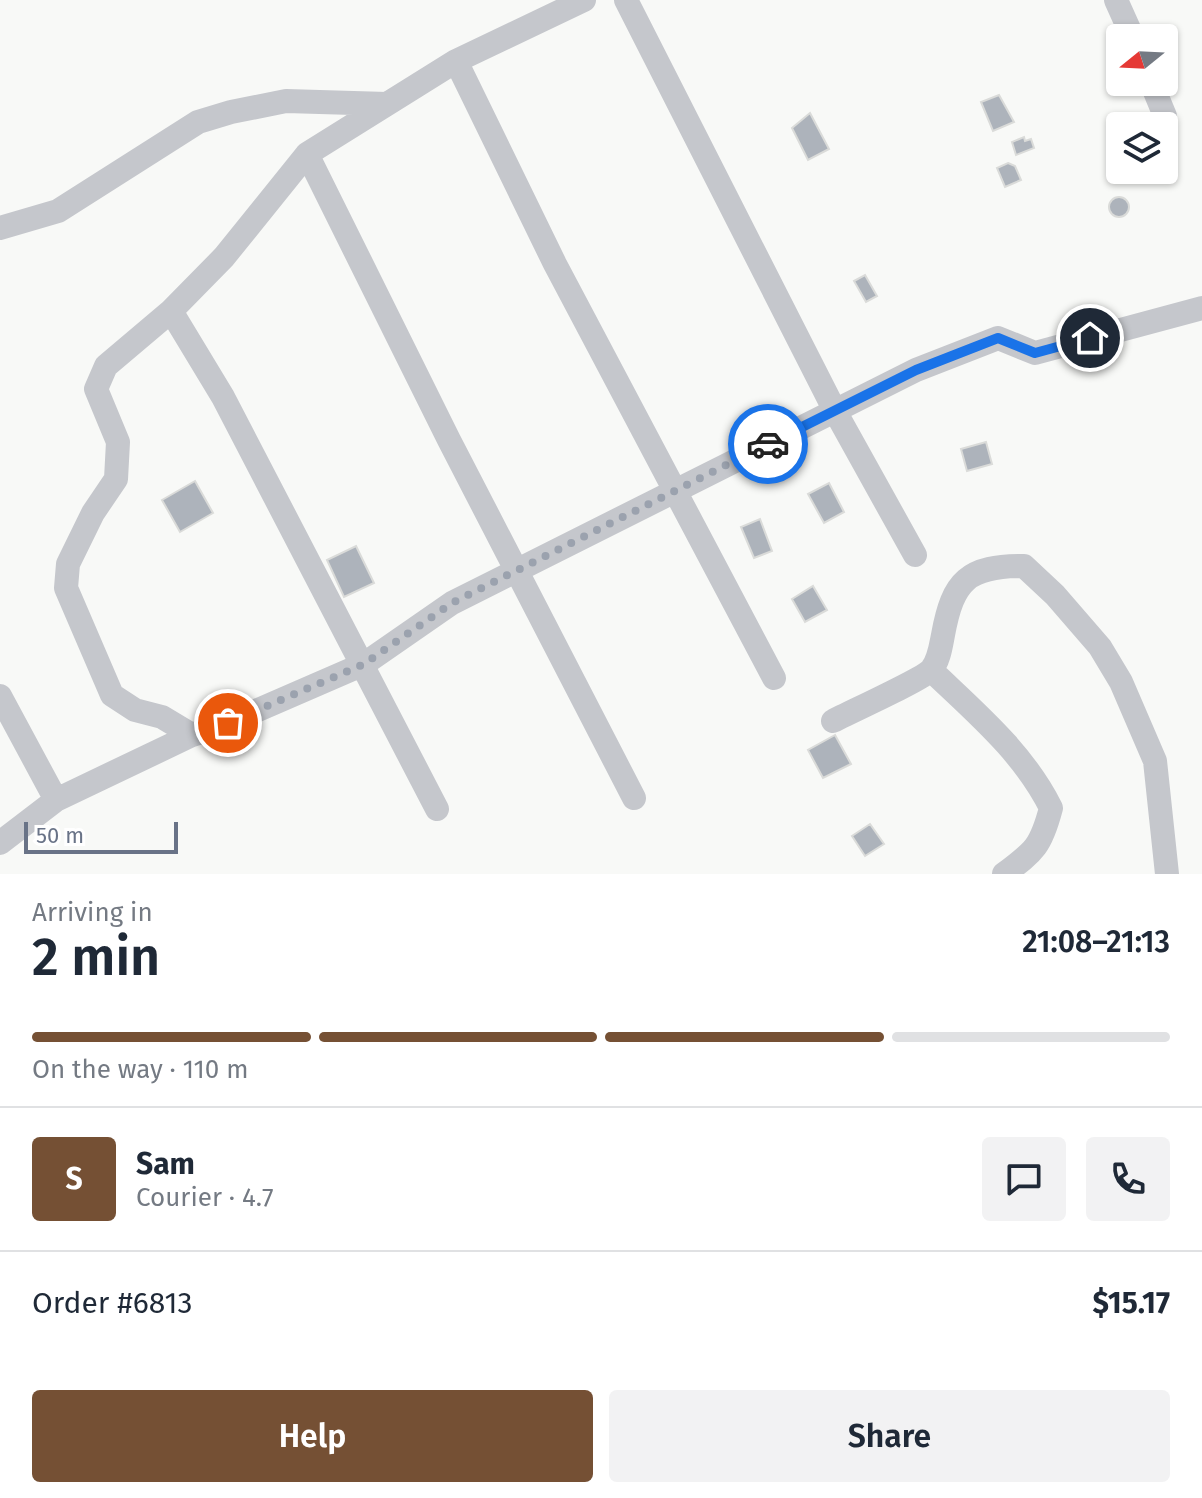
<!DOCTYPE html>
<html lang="en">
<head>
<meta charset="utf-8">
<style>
  body { margin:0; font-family:"Fira Sans",sans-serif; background:#f2f2f3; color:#1f2937; height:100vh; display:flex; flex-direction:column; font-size:30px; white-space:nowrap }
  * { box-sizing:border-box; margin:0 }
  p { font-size:26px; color:#747a83 }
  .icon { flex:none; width:44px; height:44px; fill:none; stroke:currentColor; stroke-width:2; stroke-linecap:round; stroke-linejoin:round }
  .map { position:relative; height:874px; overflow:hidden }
  .details { display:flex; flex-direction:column; background:#fff; flex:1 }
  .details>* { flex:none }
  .needle { width:52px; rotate:252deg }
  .tools { position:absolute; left:1106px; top:24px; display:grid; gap:16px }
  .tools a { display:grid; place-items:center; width:72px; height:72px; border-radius:8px; background:#fff; box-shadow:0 2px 6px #0004; font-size:40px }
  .scale { position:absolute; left:24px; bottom:20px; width:154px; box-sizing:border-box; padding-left:8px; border:4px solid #697387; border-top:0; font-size:22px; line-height:28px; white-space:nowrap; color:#697387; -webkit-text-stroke:6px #fff; paint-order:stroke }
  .pin { position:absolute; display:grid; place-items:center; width:68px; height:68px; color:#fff; margin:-34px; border:4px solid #fff; border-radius:50%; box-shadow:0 2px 8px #0007 }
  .courier { position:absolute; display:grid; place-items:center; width:80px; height:80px; margin:-40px; border:6px solid #1a73e8; border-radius:50%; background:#fff; color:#222; box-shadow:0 2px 10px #0007 }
  .head em { font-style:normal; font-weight:600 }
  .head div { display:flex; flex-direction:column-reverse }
  .head { display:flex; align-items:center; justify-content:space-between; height:136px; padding:0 32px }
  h1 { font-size:52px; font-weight:600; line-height:60px }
  .bar { display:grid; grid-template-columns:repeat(4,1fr); gap:12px 8px; align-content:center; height:96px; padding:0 32px }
  .bar i { height:10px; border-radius:6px; background:#e0e1e3 }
  .bar .current { background:#755034 }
  .bar p { grid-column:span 4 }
  .line { display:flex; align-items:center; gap:20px; padding:0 32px; border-top:2px solid #e0e1e3 }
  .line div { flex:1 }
  .round { display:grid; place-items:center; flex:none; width:84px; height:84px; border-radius:8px; background:#f2f2f3 }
  .action { display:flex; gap:16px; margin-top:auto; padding:16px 32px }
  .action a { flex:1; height:92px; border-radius:8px; background:#755034; color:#fff; font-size:32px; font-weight:600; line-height:92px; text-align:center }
  .action a+a { background:#f2f2f3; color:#1f2937 }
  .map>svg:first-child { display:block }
  .building { fill:#adb3bb; stroke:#dadbd9; stroke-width:2 }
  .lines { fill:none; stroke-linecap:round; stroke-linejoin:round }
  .minor { stroke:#c5c7cc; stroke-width:24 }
  .done { stroke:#9ba2ae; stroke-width:8; stroke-dasharray:0 14.4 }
  .route { stroke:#1a73e8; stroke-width:10 }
</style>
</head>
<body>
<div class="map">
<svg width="1202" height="874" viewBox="0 0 1202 874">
  <rect width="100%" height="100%" fill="#f8f9f7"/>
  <path class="building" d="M 999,95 L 1014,122 L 993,131 L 981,102 Z
    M 810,113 L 829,149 L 808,160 L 792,128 Z
    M 1024,137 L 1025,141 L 1031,139 L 1034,148 L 1016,155 L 1012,142 Z
    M 1008,163 L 1015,166 L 1021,180 L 1005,187 L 997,168 Z
    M1109 207a10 10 0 1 1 20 0a10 10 0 1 1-20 0Z
    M 865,275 L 877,296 L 866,302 L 854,281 Z
    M 986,442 L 992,464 L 967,471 L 961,449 Z
    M 195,481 L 213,513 L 180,532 L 162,500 Z
    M 829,483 L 844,512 L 824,523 L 808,494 Z
    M 760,519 L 772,551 L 754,558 L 741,527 Z
    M 356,546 L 374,583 L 344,597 L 327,560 Z
    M 813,586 L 827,610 L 805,622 L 792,599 Z
    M 835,735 L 851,764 L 823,778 L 808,750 Z
    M 870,824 L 884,844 L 865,856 L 852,836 Z"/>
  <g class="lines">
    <path class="minor" d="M 626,0 L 835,411 L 915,555
      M 1116,0 L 1133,38
      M 456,61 L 555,264 L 774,678
      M 1151,82 L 1165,116
      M 307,154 L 449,440 L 634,798
      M 0,228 L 58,211 L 198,122 L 231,112 L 286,101 L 387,104
      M 171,311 L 223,397 L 437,809
      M 931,670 C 976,713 1023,752 1051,808 C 1041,846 1035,851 1004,874
      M 0,696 L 56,800
      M 833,721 C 850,712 921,680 931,670 C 939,661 941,645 943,635 C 953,580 968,566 1024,566 L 1055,595 L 1100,647 L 1121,682 L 1155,761 L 1167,874
      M 192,735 L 162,717 L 135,710 L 112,695 L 66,588 L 68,564 L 93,513 L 116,479 L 118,442 L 96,389 L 106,366 L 171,311 L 224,257 L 307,154 L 456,61 L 584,0
      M 0,843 L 56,800 L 192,735 L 228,723 L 364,664 L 452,603 L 916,370 L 998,338 L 1035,353 L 1202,308"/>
  </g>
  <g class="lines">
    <path class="done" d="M 228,723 L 364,664 L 452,603 L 768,444"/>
    <path class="route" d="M 768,444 L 916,370 L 998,338 L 1035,353 L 1090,338"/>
  </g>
</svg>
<div class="tools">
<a><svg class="needle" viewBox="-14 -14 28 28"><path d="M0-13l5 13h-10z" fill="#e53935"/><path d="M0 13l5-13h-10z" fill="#747a83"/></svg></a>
<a><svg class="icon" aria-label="layers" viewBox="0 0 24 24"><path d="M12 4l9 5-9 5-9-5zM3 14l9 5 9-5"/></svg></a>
</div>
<div class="scale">50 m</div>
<div class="pin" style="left:228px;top:723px;background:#ea580c"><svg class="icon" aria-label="bag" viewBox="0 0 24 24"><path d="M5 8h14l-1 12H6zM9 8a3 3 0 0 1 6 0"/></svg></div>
<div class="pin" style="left:1090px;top:338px;background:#1f2937"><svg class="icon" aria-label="home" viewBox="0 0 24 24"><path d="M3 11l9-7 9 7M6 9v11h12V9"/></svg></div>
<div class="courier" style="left:768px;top:444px"><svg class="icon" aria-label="car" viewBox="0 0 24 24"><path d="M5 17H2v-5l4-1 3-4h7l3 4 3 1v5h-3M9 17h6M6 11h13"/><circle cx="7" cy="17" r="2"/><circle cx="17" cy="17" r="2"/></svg></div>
</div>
<section class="details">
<div class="head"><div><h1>2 min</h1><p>Arriving in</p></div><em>21:08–21:13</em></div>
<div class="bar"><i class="current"></i><i class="current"></i><i class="current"></i><i></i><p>On the way · 110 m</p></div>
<div class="line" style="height:144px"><b class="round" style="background:#755034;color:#fff">S</b><div><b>Sam</b><p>Courier · 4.7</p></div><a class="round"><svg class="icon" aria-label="chat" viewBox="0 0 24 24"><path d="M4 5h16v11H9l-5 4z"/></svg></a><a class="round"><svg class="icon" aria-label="phone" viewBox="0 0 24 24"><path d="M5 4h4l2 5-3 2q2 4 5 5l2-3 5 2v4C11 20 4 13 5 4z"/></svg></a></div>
<div class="line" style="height:104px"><div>Order #6813</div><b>$15.17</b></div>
<div class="action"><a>Help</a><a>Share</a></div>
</section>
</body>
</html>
